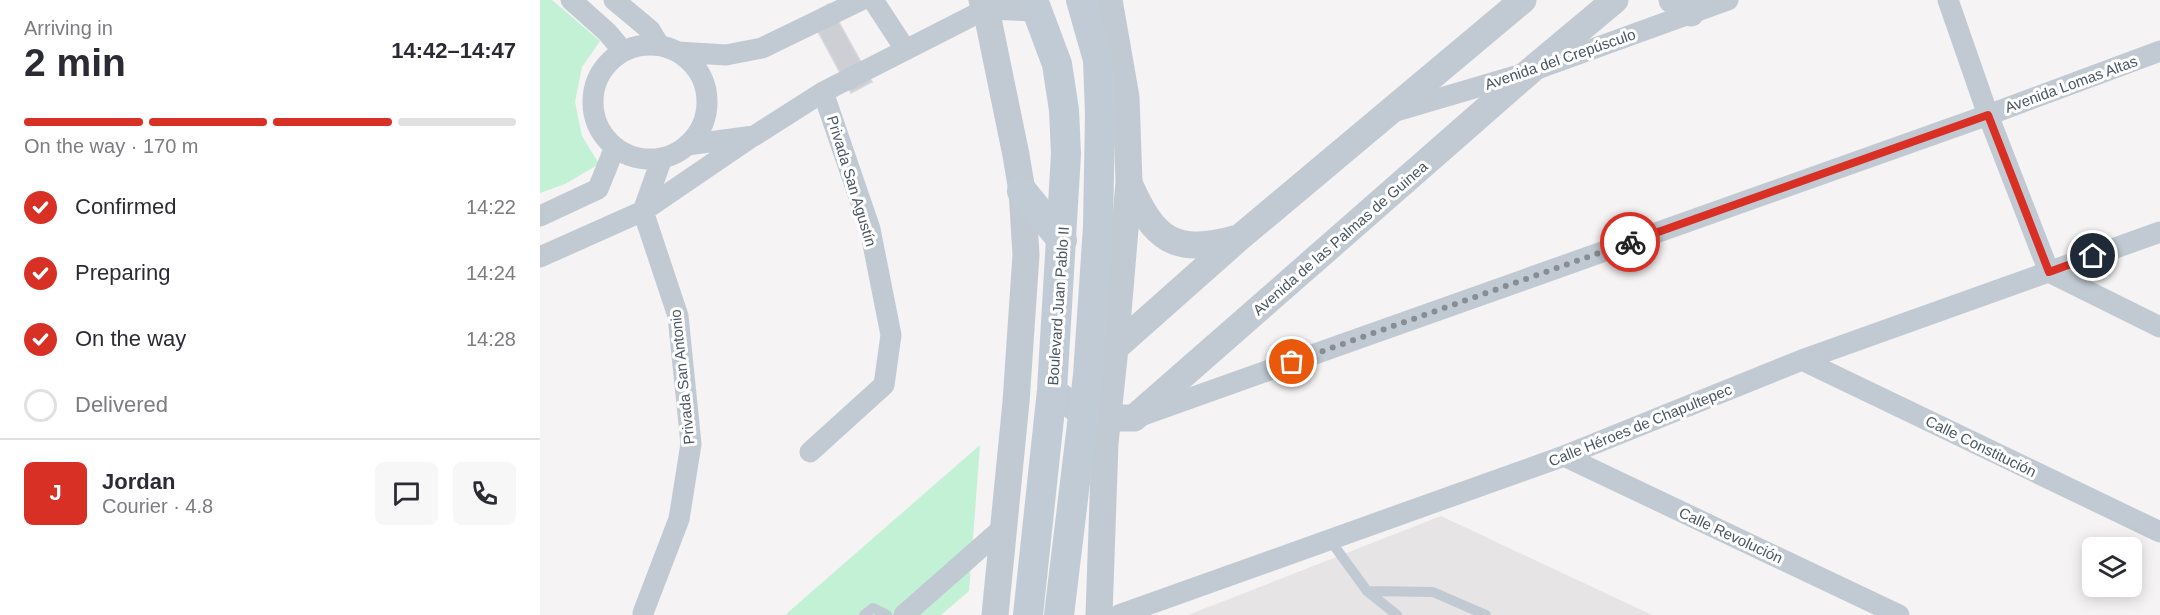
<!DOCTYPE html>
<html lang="en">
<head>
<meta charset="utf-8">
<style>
  body { margin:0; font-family:Helvetica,sans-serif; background:#f7f7f7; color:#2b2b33; height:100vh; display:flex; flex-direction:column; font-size:22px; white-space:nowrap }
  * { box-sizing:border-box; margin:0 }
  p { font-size:20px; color:#7c7c81 }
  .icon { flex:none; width:33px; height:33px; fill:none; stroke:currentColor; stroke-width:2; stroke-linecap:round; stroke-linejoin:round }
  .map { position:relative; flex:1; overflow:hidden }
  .drawer { display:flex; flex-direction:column; background:#fff; width:540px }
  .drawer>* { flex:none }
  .controls { position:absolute; left:1542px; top:537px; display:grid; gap:12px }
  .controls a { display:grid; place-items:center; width:60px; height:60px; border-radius:9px; background:#fff; box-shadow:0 3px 15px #0003; font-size:30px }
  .pin { position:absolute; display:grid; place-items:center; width:51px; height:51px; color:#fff; margin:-26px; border:3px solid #fff; border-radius:50%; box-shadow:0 2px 6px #0007 }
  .courier { position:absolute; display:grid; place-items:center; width:60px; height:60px; margin:-30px; border:4px solid #d93025; border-radius:50%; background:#fff; color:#222; box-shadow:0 2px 8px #0007 }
  .head em { font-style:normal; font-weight:600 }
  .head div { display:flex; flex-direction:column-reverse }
  .head { display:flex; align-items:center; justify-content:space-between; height:102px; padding:0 24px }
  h1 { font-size:39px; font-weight:600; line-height:45px }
  .bar { display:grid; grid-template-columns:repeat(4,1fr); gap:9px 6px; align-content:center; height:72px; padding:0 24px }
  .bar i { height:8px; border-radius:4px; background:#e1e1e2 }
  .bar .on { background:#d93025 }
  .bar p { grid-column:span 4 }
  .line { display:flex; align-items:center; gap:15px; padding:0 24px; border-top:2px solid #e1e1e2 }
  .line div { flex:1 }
  .round { display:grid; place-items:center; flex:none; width:63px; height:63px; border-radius:9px; background:#f7f7f7 }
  ol { padding:0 24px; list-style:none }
  li { display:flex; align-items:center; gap:18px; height:66px }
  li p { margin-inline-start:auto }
  li .icon { padding:6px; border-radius:50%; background:#d93025; color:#fff; stroke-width:4 }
  li:last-child { color:#7c7c81 }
  li i { width:33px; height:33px; border:3px solid #e1e1e2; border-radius:50% }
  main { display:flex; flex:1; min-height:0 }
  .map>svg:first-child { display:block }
  .education { fill:#e6e4e5 }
  .green { fill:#c3f1d5 }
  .building { fill:#cdcfd5; stroke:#d7d9de; stroke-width:1.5 }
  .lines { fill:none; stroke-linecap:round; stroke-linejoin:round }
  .service { stroke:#c1cad2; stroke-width:10 }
  .minor { stroke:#c1cad2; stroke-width:21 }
  .tertiary { stroke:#c1cad2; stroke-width:27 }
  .secondary { stroke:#c1cbd6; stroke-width:30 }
  .done { stroke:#868d94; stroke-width:6; stroke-dasharray:0 10.8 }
  .route { stroke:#d93025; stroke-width:8 }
  .labels { text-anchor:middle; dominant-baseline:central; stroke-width:6; stroke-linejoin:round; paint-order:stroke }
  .street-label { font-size:15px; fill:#4a5661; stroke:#fff }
</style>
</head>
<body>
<main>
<section class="drawer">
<div class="head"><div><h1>2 min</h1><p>Arriving in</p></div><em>14:42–14:47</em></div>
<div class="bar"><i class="on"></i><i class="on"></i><i class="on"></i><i></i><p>On the way · 170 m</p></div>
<ol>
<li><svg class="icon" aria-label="check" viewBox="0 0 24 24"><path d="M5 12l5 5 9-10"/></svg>Confirmed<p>14:22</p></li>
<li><svg class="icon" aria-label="check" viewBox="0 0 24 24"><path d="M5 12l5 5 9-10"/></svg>Preparing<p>14:24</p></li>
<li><svg class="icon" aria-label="check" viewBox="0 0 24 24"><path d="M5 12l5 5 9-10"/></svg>On the way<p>14:28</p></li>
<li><i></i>Delivered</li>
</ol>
<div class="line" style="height:108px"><b class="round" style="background:#d93025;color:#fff">J</b><div><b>Jordan</b><p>Courier · 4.8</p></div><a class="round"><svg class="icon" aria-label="chat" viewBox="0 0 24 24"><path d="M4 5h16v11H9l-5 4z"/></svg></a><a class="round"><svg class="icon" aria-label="phone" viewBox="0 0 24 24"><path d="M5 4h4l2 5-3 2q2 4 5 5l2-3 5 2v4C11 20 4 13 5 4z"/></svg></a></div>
</section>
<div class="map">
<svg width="1620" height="615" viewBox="0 0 1620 615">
  <rect width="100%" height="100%" fill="#f5f3f3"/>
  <path class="education" d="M 901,516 L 1112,615 L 648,615 Z"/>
  <path class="green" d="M 0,0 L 12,0 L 60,41 L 42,67 L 35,102 L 42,136 L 59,164 L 25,184 L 0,193 Z
    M 440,445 L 429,591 L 401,615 L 245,615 Z"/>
  <path class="building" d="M 289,4 L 332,82 L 311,93 L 269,15 Z"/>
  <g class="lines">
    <path class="service" d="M 790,540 L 827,591 L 857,615
      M 827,591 L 893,592 L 946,615
      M 324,615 L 333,608 L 347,615"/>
    <path class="minor" d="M 31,0 L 67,32 L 83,51
      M 74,0 L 110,30 L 119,45
      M 333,0 L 365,49
      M 1408,0 L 1448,115 L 1509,272
      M53 102a57 57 0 1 1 114 0a57 57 0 1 1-114 0Z
      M 138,52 L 186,55 L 222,48 L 321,0
      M 853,112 L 989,72 L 1188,0
      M 147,145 L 214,136 L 283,92 L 446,9 L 497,11
      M 0,216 L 58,189 L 75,147
      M 0,257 L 103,211 L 210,138
      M 1509,272 L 1620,327
      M 1262,360 L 1620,532
      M 603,415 L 1448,115 L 1620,51
      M 270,452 L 344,385 L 351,335 L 330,229 L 283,92
      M 1024,456 L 1359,615
      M 103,613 L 139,519 L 151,444 L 138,316 L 103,211 L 122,158
      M 364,615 L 464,527
      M 579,615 L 1024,456 L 1262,360 L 1620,232"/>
    <path class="tertiary" d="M 442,0 L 446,9 L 476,155 L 482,191 L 486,255 L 476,402 L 455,615
      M 1132,0 L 1151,13
      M 589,183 C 614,240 634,256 698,238
      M 567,351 L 575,348 L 699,238 L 983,0
      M 512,390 L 543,414 L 567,418 L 594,418 L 989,72 L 1075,0
      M 559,615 L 565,443 L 575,348 L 589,182 L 586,97 L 569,0"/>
    <path class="secondary" d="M 482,191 L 522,240
      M 488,615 L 512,390 L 526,154 L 524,110 L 517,64 L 493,0
      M 519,615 L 548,375 L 558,227 L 560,114 L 558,60 L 541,0"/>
  </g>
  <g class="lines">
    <path class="done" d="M 752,362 L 1090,242"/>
    <path class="route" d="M 1090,242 L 1448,115 L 1509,272 L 1553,256"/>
  </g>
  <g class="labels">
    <g class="street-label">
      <text transform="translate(1020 59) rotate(-19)">Avenida del Crepúsculo</text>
      <text transform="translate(1531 84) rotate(-20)">Avenida Lomas Altas</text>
      <text transform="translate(312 181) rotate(73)">Privada San Agustín</text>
      <text transform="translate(800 238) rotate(-41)">Avenida de las Palmas de Guinea</text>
      <text transform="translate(518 306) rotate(-86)">Boulevard Juan Pablo II</text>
      <text transform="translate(142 377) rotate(-96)">Privada San Antonio</text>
      <text transform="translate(1100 425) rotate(-22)">Calle Héroes de Chapultepec</text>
      <text transform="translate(1441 446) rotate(26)">Calle Constitución</text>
      <text transform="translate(1191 535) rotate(25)">Calle Revolución</text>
    </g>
  </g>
</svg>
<div class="controls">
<a><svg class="icon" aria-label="layers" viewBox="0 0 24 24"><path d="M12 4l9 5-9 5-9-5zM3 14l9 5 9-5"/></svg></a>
</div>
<div class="pin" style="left:752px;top:362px;background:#ea580c"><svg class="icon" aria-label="bag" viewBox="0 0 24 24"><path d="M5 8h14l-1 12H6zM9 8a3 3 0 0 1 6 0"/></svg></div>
<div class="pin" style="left:1553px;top:256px;background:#1f2937"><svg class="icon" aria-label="home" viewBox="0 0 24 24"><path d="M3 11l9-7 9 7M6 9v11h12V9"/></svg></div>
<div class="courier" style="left:1090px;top:242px"><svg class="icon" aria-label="bike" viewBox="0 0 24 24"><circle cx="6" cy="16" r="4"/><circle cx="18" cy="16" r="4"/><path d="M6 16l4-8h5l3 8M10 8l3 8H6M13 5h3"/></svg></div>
</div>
</main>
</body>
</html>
